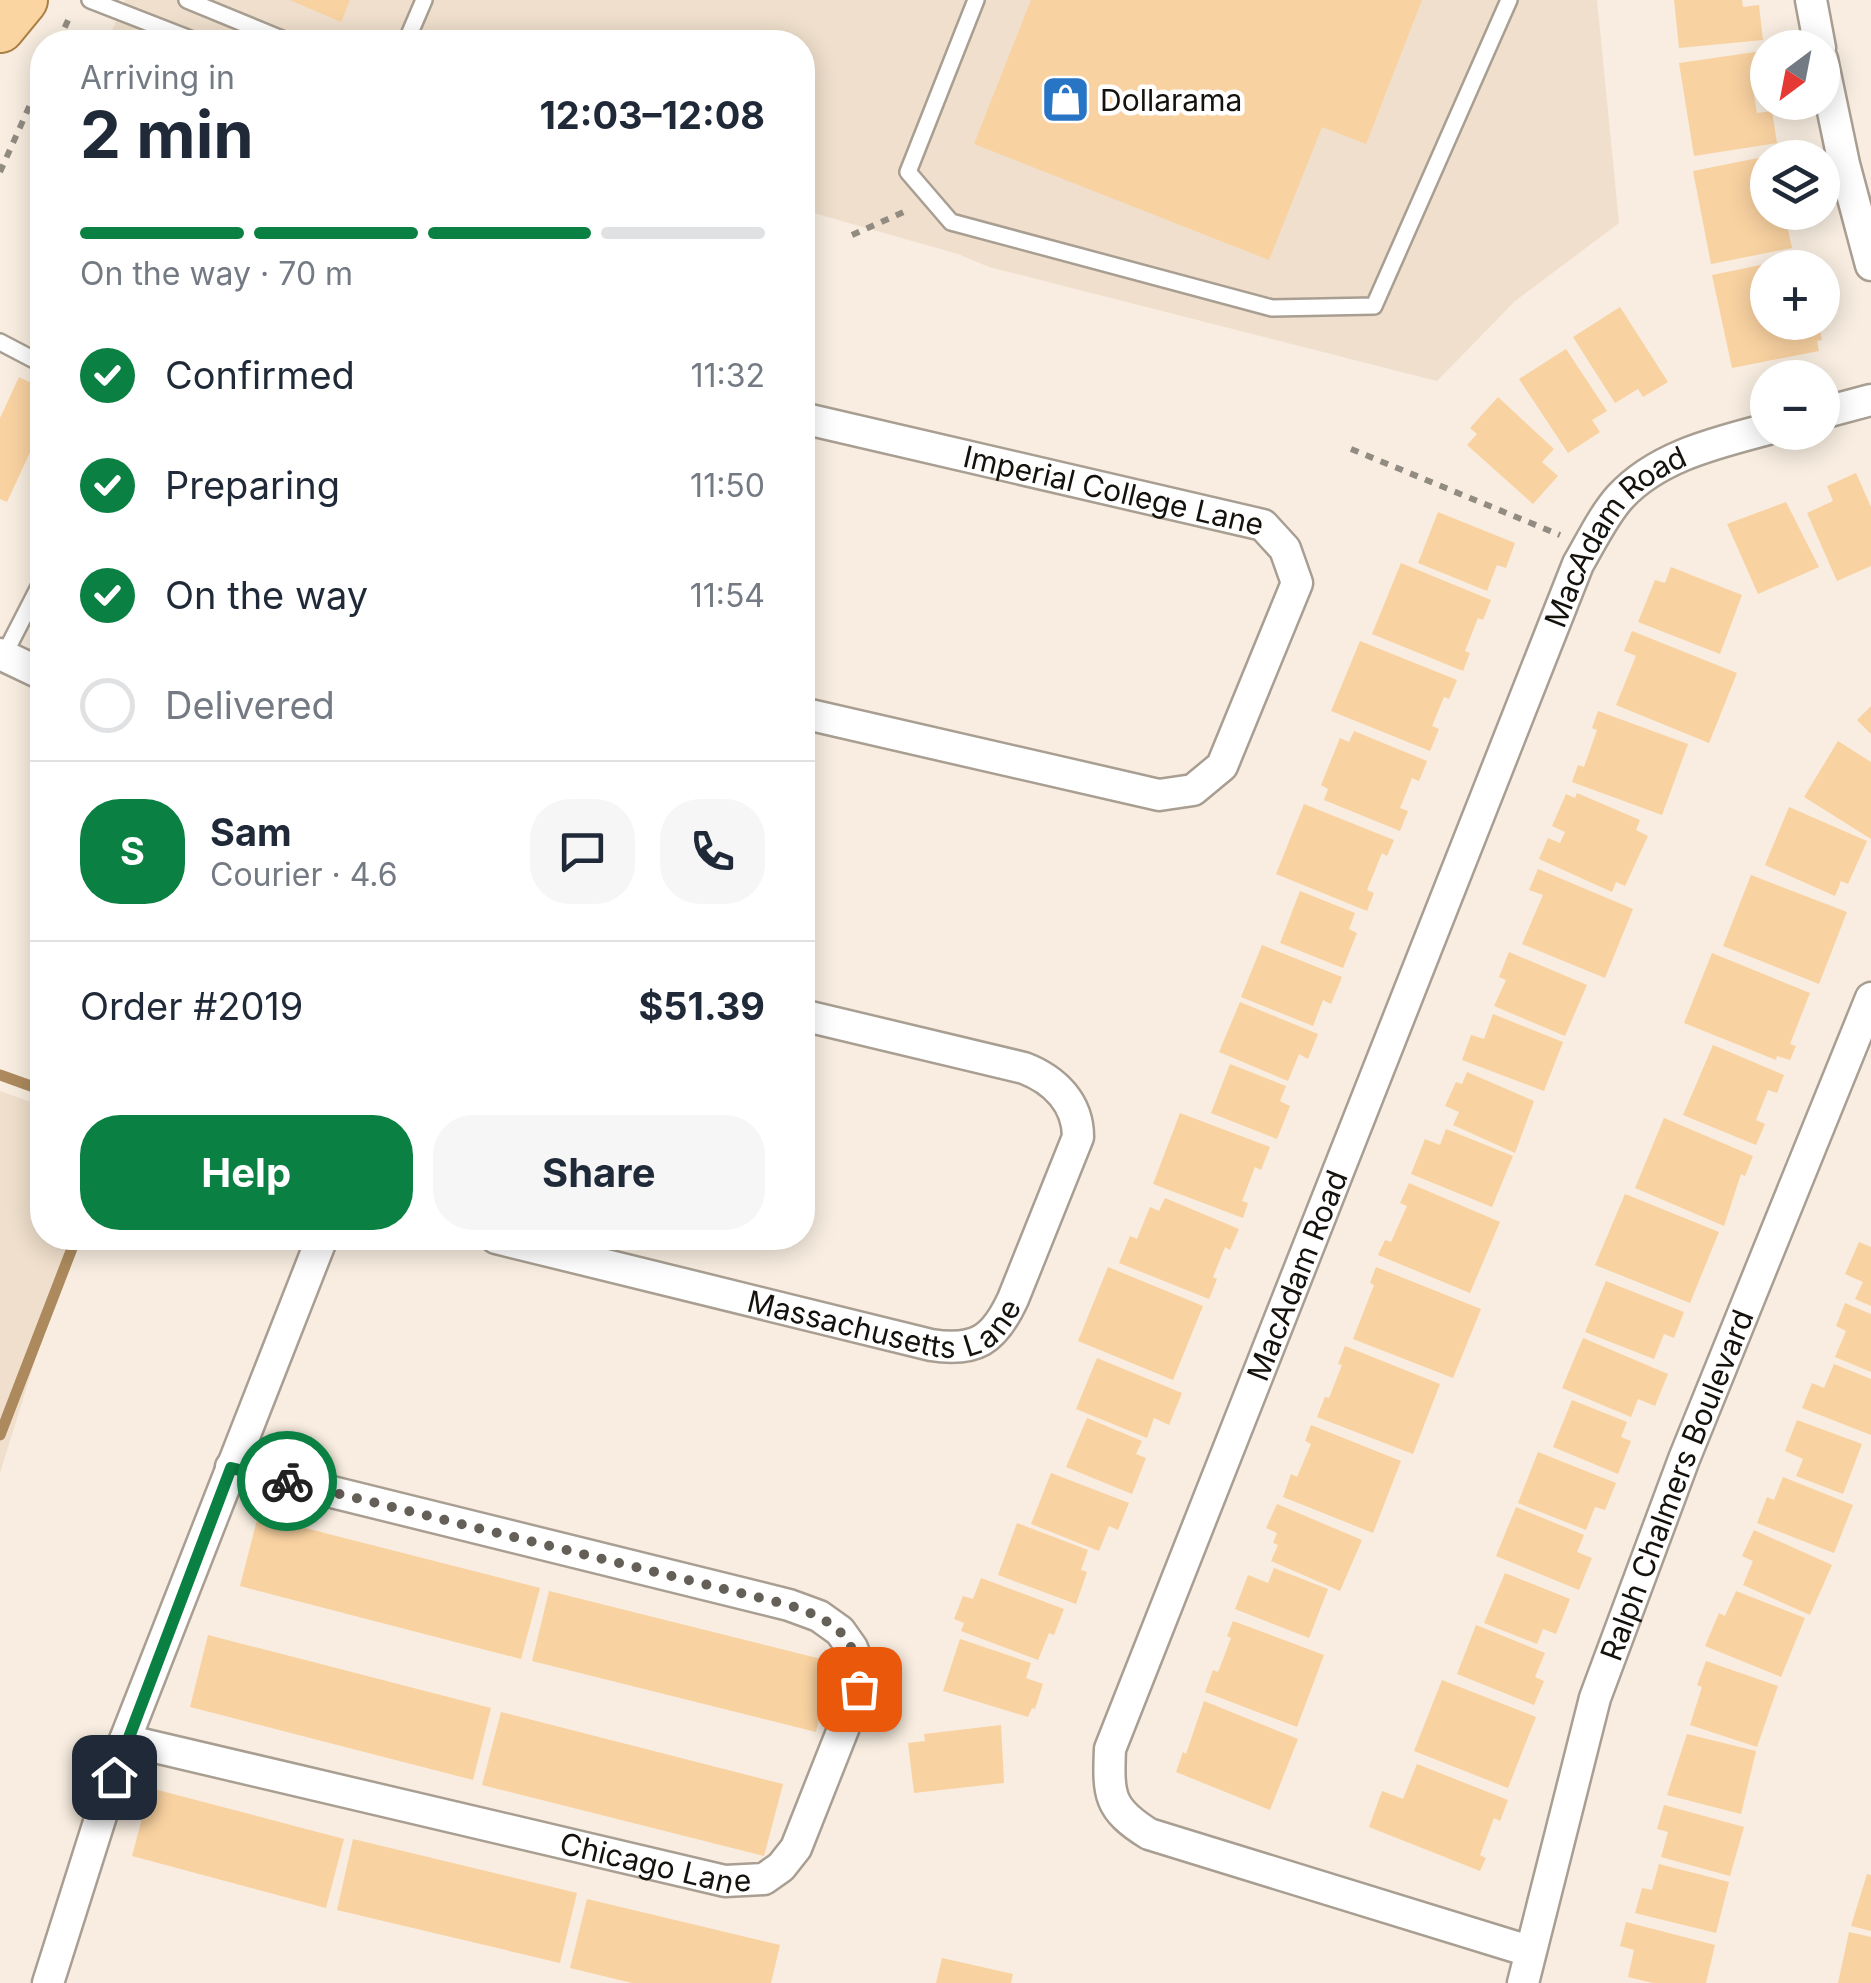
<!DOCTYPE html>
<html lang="en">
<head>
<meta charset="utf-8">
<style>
  body { margin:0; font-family:Inter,sans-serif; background:#f6f6f7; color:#1f2937; height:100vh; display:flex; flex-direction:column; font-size:38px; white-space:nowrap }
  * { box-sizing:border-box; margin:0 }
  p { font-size:32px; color:#747a83 }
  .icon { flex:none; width:55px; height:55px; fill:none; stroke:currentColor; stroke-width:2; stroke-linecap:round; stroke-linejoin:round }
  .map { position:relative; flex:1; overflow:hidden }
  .sheet { position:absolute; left:30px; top:30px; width:785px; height:1220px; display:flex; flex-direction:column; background:#fff; border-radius:40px; box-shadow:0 5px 25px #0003 }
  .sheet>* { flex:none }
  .needle { width:65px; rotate:212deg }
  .controls { position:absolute; left:1750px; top:30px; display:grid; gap:20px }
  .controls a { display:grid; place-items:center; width:90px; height:90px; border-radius:50%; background:#fff; box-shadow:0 5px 25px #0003; font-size:50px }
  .pin { position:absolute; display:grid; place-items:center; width:85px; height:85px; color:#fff; margin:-42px; border-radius:20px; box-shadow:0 5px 15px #0006 }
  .courier { position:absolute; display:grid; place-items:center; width:100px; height:100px; margin:-50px; border:8px solid #0b8043; border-radius:50%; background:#fff; color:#222; box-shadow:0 2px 12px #0007 }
  .summary em { font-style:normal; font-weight:700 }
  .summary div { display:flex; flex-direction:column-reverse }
  .summary { display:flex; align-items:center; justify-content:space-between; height:170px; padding:0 50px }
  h1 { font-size:65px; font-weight:700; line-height:75px }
  .bar { display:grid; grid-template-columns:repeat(4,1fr); gap:15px 10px; align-content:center; height:120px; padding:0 50px }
  .bar i { height:12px; border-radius:8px; background:#e0e1e3 }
  .bar .active { background:#0b8043 }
  .bar p { grid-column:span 4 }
  .line { display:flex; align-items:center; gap:25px; padding:0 50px; border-top:2px solid #e0e1e3 }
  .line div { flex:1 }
  .round { display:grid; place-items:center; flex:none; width:105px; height:105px; border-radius:40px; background:#f6f6f7 }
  ol { padding:0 50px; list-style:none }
  li { display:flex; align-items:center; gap:30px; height:110px }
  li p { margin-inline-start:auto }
  li .icon { padding:10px; border-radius:50%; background:#0b8043; color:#fff; stroke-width:4 }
  li:last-child { color:#747a83 }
  li i { width:55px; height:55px; border:5px solid #e0e1e3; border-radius:50% }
  .action { display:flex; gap:20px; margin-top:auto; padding:20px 50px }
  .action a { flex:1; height:115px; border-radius:40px; background:#0b8043; color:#fff; font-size:40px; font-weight:700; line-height:115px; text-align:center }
  .action a+a { background:#f6f6f7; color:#1f2937 }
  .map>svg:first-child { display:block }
  .built { fill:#efdfcc }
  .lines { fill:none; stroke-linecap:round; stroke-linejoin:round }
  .stream { stroke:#ac8a5d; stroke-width:11 }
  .building { fill:#f9d2a1 }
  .service-casing { stroke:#a89e91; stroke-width:20 }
  .minor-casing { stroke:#a89e91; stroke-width:35 }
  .primary-casing { stroke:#a97f44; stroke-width:52 }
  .path { stroke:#928b81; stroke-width:6; stroke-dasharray:8 8; stroke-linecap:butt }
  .service { stroke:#fff; stroke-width:15 }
  .minor { stroke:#fff; stroke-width:30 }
  .primary { stroke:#fbd5a1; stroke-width:48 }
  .done { stroke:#645f57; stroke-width:10; stroke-dasharray:0 18 }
  .route { stroke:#0b8043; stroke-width:12 }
  .labels { text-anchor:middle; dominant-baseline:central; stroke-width:9; stroke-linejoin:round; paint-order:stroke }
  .poi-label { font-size:30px; fill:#15120d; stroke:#fff; text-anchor:start }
  .street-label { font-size:30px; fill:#15120d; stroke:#fff }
</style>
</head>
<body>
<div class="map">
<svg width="1871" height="1983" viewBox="0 0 1871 1983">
  <rect width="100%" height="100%" fill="#f8ede0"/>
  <path class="built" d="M 125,0 L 1597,0 L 1619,223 L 1515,301 L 1437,381 L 989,267 L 958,254 L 803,210 L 802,42 L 134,42 L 111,33 Z
    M 0,1091 L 42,1106 L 42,1238 L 73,1238 L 0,1473 Z"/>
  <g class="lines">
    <path class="stream" d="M 0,1075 L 42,1090
      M 0,1435 L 76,1238"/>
  </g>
  <path class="building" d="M 290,0 L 350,0 L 341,22 Z
    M 1031,0 L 1422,0 L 1366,144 L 1322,127 L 1269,260 L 974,144 Z
    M 1674,0 L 1742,0 L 1743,7 L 1759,5 L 1763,40 L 1679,48 Z
    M 1762,51 L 1768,82 L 1752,84 L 1757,113 L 1772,111 L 1777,143 L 1694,156 L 1679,63 Z
    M 1768,156 L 1768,212 L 1776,212 L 1777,218 L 1785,216 L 1792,248 L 1711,264 L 1693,171 Z
    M 1800,257 L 1802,268 L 1768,268 L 1768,322 L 1818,322 L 1822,340 L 1817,341 L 1819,351 L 1732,368 L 1712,275 Z
    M 1620,307 L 1668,382 L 1643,397 L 1638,389 L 1615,403 L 1573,337 Z
    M 1566,349 L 1607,411 L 1592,420 L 1600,432 L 1568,453 L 1519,379 Z
    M 19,377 L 42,388 L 42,437 L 38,435 L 7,502 L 0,499 L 0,418 Z
    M 1498,397 L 1554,449 L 1542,462 L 1558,476 L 1533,504 L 1467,445 L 1477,434 L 1470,428 Z
    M 1856,473 L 1871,507 L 1871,566 L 1837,581 L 1807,513 L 1833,501 L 1827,486 Z
    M 1786,502 L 1819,567 L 1758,594 L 1727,524 Z
    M 1438,512 L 1515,543 L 1506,568 L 1497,565 L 1487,591 L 1418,563 Z
    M 1401,563 L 1491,600 L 1483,620 L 1478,618 L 1465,651 L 1470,653 L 1463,671 L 1372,634 Z
    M 1671,567 L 1742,595 L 1720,654 L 1638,622 L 1655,580 L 1665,583 Z
    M 1632,631 L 1737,673 L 1709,743 L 1616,705 L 1636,656 L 1624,651 Z
    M 1360,641 L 1457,680 L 1449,699 L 1444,697 L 1432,726 L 1439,729 L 1430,751 L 1331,711 Z
    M 1871,706 L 1871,734 L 1857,720 Z
    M 1598,711 L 1688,744 L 1662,815 L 1572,782 L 1578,765 L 1584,767 L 1597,730 L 1592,728 Z
    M 1354,731 L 1427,761 L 1419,781 L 1412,778 L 1400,808 L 1408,811 L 1400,831 L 1324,800 L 1328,789 L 1321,785 L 1340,738 L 1349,742 Z
    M 1838,741 L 1871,762 L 1871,839 L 1804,797 Z
    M 1577,793 L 1640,820 L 1636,830 L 1648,836 L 1625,886 L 1616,882 L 1612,892 L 1539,859 L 1548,838 L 1560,843 L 1565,832 L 1552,826 L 1566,794 L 1575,798 Z
    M 1304,804 L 1394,840 L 1387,856 L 1382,853 L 1367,890 L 1374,893 L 1367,911 L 1276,874 Z
    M 1789,807 L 1867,841 L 1848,884 L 1841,881 L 1835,896 L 1765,865 Z
    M 1538,869 L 1633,909 L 1605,978 L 1522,944 L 1543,895 L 1529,890 Z
    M 1751,875 L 1847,912 L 1819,984 L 1723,946 Z
    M 1300,891 L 1355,913 L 1349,929 L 1357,933 L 1343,968 L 1280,943 Z
    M 1262,945 L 1342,977 L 1331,1004 L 1323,1000 L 1313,1026 L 1241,997 Z
    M 1509,952 L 1587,985 L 1565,1036 L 1494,1006 L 1506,980 L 1499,977 Z
    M 1712,953 L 1810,993 L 1790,1044 L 1796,1046 L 1790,1060 L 1777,1056 L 1776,1060 L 1684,1023 Z
    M 1240,1002 L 1318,1034 L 1308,1059 L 1299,1054 L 1288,1081 L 1219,1052 Z
    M 1493,1014 L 1563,1042 L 1544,1091 L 1462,1060 L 1471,1035 L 1484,1039 Z
    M 1713,1045 L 1784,1075 L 1777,1093 L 1768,1090 L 1756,1120 L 1765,1124 L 1756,1145 L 1683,1115 Z
    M 1230,1064 L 1286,1086 L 1280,1101 L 1290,1106 L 1277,1139 L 1211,1113 Z
    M 1467,1072 L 1534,1101 L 1515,1153 L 1453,1125 L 1459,1112 L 1445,1106 L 1456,1082 L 1462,1084 Z
    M 1180,1113 L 1270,1147 L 1261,1170 L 1255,1167 L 1242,1201 L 1248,1203 L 1243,1218 L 1153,1184 Z
    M 1664,1118 L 1753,1156 L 1745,1176 L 1741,1174 L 1724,1226 L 1635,1188 Z
    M 1446,1129 L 1513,1156 L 1492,1207 L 1411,1174 L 1425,1139 L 1440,1145 Z
    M 1409,1183 L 1500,1222 L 1470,1293 L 1378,1255 L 1385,1240 L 1391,1242 L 1407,1206 L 1400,1203 Z
    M 1625,1194 L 1719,1232 L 1690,1303 L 1595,1265 Z
    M 1165,1198 L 1239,1229 L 1230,1250 L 1225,1247 L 1213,1277 L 1217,1279 L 1209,1299 L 1119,1263 L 1130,1236 L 1137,1239 L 1150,1207 L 1159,1211 Z
    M 1859,1242 L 1871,1247 L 1871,1306 L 1855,1299 L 1863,1282 L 1845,1274 Z
    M 1108,1267 L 1203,1306 L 1173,1380 L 1078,1341 Z
    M 1376,1267 L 1481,1309 L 1453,1378 L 1353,1339 L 1374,1285 L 1370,1283 Z
    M 1606,1281 L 1684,1312 L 1674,1338 L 1664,1334 L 1654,1359 L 1585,1332 Z
    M 1845,1303 L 1871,1314 L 1871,1372 L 1835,1357 L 1846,1331 L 1836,1326 Z
    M 1583,1338 L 1668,1374 L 1655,1406 L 1638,1399 L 1631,1417 L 1562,1388 Z
    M 1345,1346 L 1440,1384 L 1413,1454 L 1317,1417 L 1325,1397 L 1329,1398 L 1342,1365 L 1338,1364 Z
    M 1097,1358 L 1182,1393 L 1169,1425 L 1154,1418 L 1147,1438 L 1076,1409 Z
    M 1834,1364 L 1871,1379 L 1871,1435 L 1802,1408 L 1812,1383 L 1824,1388 Z
    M 1572,1400 L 1627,1422 L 1621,1437 L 1631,1441 L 1618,1474 L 1553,1447 Z
    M 1087,1418 L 1142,1441 L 1136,1454 L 1146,1458 L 1132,1494 L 1066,1467 Z
    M 1797,1420 L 1862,1444 L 1843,1494 L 1796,1476 L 1803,1459 L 1785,1451 Z
    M 1311,1425 L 1401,1461 L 1373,1533 L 1283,1497 L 1291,1474 L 1297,1477 L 1311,1444 L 1305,1441 Z
    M 1538,1452 L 1616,1483 L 1605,1510 L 1595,1507 L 1586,1530 L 1518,1503 Z
    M 1051,1473 L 1129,1503 L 1118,1530 L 1109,1526 L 1099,1551 L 1031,1524 Z
    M 1783,1477 L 1853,1505 L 1834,1553 L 1757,1523 L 1767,1497 L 1774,1500 Z
    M 1277,1504 L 1362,1540 L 1340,1591 L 1271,1561 L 1278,1545 L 1273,1543 L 1277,1533 L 1266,1528 Z
    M 1516,1507 L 1584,1535 L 1577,1552 L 1592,1558 L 1579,1590 L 1496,1556 Z
    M 258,1516 L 540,1588 L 521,1659 L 240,1586 Z
    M 1017,1523 L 1088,1550 L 1081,1570 L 1087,1572 L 1076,1604 L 998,1575 Z
    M 1754,1530 L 1832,1565 L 1810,1615 L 1743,1585 L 1753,1561 L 1742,1556 Z
    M 1274,1568 L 1328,1589 L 1309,1638 L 1235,1609 L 1248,1575 L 1268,1583 Z
    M 1505,1573 L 1570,1599 L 1556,1634 L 1543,1629 L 1537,1644 L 1484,1623 Z
    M 981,1578 L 1064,1609 L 1054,1635 L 1049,1633 L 1038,1660 L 961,1631 L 964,1623 L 954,1619 L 963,1596 L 973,1599 Z
    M 549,1591 L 833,1662 L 816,1732 L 532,1661 Z
    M 1736,1591 L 1805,1618 L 1781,1677 L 1705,1646 L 1719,1613 L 1725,1616 Z
    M 1233,1621 L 1324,1655 L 1297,1727 L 1205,1692 L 1213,1670 L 1218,1672 L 1231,1638 L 1227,1636 Z
    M 1476,1625 L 1545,1653 L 1535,1677 L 1544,1681 L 1534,1705 L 1457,1674 Z
    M 208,1635 L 491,1708 L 473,1780 L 190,1707 Z
    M 960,1639 L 1031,1663 L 1026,1678 L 1043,1684 L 1035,1709 L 1032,1708 L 1028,1717 L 943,1691 Z
    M 1706,1661 L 1778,1686 L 1757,1747 L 1690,1725 L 1702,1687 L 1697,1685 Z
    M 1442,1680 L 1536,1717 L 1508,1788 L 1414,1751 Z
    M 1204,1701 L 1298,1739 L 1270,1810 L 1176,1772 L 1183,1752 L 1186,1754 Z
    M 501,1712 L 783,1784 L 764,1856 L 482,1785 Z
    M 1001,1725 L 1004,1783 L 914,1793 L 908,1743 L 925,1741 L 924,1734 Z
    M 1687,1734 L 1756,1751 L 1741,1814 L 1667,1795 Z
    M 1417,1764 L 1508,1800 L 1500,1821 L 1494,1818 L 1480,1855 L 1486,1858 L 1480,1871 L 1369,1827 L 1382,1791 L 1403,1799 Z
    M 150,1788 L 344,1839 L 326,1908 L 132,1856 Z
    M 1664,1805 L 1744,1827 L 1730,1876 L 1661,1857 L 1668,1832 L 1657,1829 Z
    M 353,1839 L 577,1893 L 560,1963 L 337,1910 Z
    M 1659,1864 L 1729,1882 L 1716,1933 L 1635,1913 L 1642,1888 L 1652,1890 Z
    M 1867,1874 L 1871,1875 L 1871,1931 L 1851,1926 Z
    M 587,1899 L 780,1945 L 771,1983 L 632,1983 L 570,1968 Z
    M 1626,1922 L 1715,1945 L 1706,1983 L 1653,1983 L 1628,1977 L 1634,1950 L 1620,1946 Z
    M 1849,1932 L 1871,1937 L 1871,1983 L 1838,1983 Z
    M 942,1958 L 1013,1974 L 1011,1983 L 936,1983 Z"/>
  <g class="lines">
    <defs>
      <path id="service" d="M 90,0 L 198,42
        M 187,0 L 289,42
        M 976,0 L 908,172 L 951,222 L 1272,308 L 1374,306 L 1509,0
        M 406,42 L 424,0
        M 0,342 L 42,364
        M 4,655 L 42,581"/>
      <g id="minor">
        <path d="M 1811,0 L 1820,48"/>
        <path d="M 1822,59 L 1844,164 L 1871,265"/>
        <path d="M 1822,413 L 1871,400"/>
        <path id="s1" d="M 802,418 L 1263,525 L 1285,549 L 1297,583 L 1222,766 L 1193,790 L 1159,795 L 802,713"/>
        <path d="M 0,654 L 42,674"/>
        <path id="s2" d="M 496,1238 L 931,1345 C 976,1352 994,1340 1013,1299 L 1078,1137 C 1078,1103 1055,1080 1024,1068 L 802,1015"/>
        <path id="s3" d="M 125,1740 L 725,1881 L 764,1879 L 781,1867 L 796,1848 L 859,1689 L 859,1666 L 852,1648 L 840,1631 L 819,1616 L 789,1605 L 231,1467"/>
        <path id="s4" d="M 1529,1951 L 1149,1834 C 1109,1809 1108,1796 1110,1749 L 1578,564 C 1591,542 1603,516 1620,497 C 1658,456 1716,443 1768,429"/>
        <path d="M 48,1983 L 125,1740 L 322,1238"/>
        <path id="s5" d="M 1523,1983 L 1595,1698 L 1684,1459 L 1871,998"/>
      </g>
      <path id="primary" d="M 0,28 L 23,0"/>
    </defs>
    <use href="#service" class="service-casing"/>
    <use href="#minor" class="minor-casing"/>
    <use href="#primary" class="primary-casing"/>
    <path class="path" d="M 58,42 L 70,16
      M 0,172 L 42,78
      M 852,235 L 906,211
      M 1351,449 L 1560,535"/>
    <use href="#service" class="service"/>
    <use href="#minor" class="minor"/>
    <use href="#primary" class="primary"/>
  </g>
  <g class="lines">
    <path class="done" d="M 287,1481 L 789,1605 C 835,1621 859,1636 859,1689"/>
    <path class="route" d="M 114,1777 L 231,1468 L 287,1481"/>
  </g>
  <defs>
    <symbol id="shop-square" viewBox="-11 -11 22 22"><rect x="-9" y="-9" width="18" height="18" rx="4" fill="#2975c5" stroke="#fff"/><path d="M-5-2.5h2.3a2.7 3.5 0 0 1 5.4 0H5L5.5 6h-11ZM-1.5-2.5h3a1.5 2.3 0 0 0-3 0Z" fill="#fff"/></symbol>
  </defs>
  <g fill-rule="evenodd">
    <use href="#shop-square" x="1038" y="72" width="55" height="55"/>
  </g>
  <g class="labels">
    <g class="poi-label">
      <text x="1100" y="100">Dollarama</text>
    </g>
    <g class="street-label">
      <text stroke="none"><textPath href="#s1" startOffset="320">Imperial College Lane</textPath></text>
      <text stroke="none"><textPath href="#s4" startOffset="1818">MacAdam Road</textPath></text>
      <text stroke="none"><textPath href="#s4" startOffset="1008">MacAdam Road</textPath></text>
      <text stroke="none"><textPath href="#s2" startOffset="405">Massachusetts Lane</textPath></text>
      <text stroke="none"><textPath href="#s5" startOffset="522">Ralph Chalmers Boulevard</textPath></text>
      <text stroke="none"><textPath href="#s3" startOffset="545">Chicago Lane</textPath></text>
    </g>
  </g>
</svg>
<div class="controls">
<a><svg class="needle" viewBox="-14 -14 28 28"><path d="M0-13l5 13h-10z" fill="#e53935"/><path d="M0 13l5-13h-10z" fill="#747a83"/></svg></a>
<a><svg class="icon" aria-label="layers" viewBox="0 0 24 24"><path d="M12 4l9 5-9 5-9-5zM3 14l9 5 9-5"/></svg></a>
<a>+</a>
<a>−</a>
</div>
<div class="pin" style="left:859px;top:1689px;background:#ea580c"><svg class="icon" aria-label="bag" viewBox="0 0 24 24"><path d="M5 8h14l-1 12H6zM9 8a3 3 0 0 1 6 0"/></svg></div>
<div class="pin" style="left:114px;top:1777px;background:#1f2937"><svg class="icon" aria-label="home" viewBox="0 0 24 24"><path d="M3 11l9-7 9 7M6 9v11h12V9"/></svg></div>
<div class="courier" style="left:287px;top:1481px"><svg class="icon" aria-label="bike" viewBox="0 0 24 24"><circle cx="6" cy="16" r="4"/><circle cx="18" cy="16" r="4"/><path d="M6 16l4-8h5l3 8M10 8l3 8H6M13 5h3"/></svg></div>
<section class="sheet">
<div class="summary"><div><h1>2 min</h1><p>Arriving in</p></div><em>12:03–12:08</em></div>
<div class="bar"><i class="active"></i><i class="active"></i><i class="active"></i><i></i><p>On the way · 70 m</p></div>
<ol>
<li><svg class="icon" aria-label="check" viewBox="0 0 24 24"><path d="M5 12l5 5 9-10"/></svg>Confirmed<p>11:32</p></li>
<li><svg class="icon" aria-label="check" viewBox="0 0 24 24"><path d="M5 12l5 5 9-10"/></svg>Preparing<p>11:50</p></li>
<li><svg class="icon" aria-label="check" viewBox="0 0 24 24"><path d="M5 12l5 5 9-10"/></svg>On the way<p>11:54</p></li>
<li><i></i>Delivered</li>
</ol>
<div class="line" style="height:180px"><b class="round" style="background:#0b8043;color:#fff">S</b><div><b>Sam</b><p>Courier · 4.6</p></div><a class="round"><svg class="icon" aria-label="chat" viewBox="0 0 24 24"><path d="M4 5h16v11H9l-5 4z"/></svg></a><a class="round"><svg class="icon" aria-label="phone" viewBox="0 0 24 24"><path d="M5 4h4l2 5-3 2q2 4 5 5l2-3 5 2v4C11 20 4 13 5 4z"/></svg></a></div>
<div class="line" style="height:130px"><div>Order #2019</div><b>$51.39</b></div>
<div class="action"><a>Help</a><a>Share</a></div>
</section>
</div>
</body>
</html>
